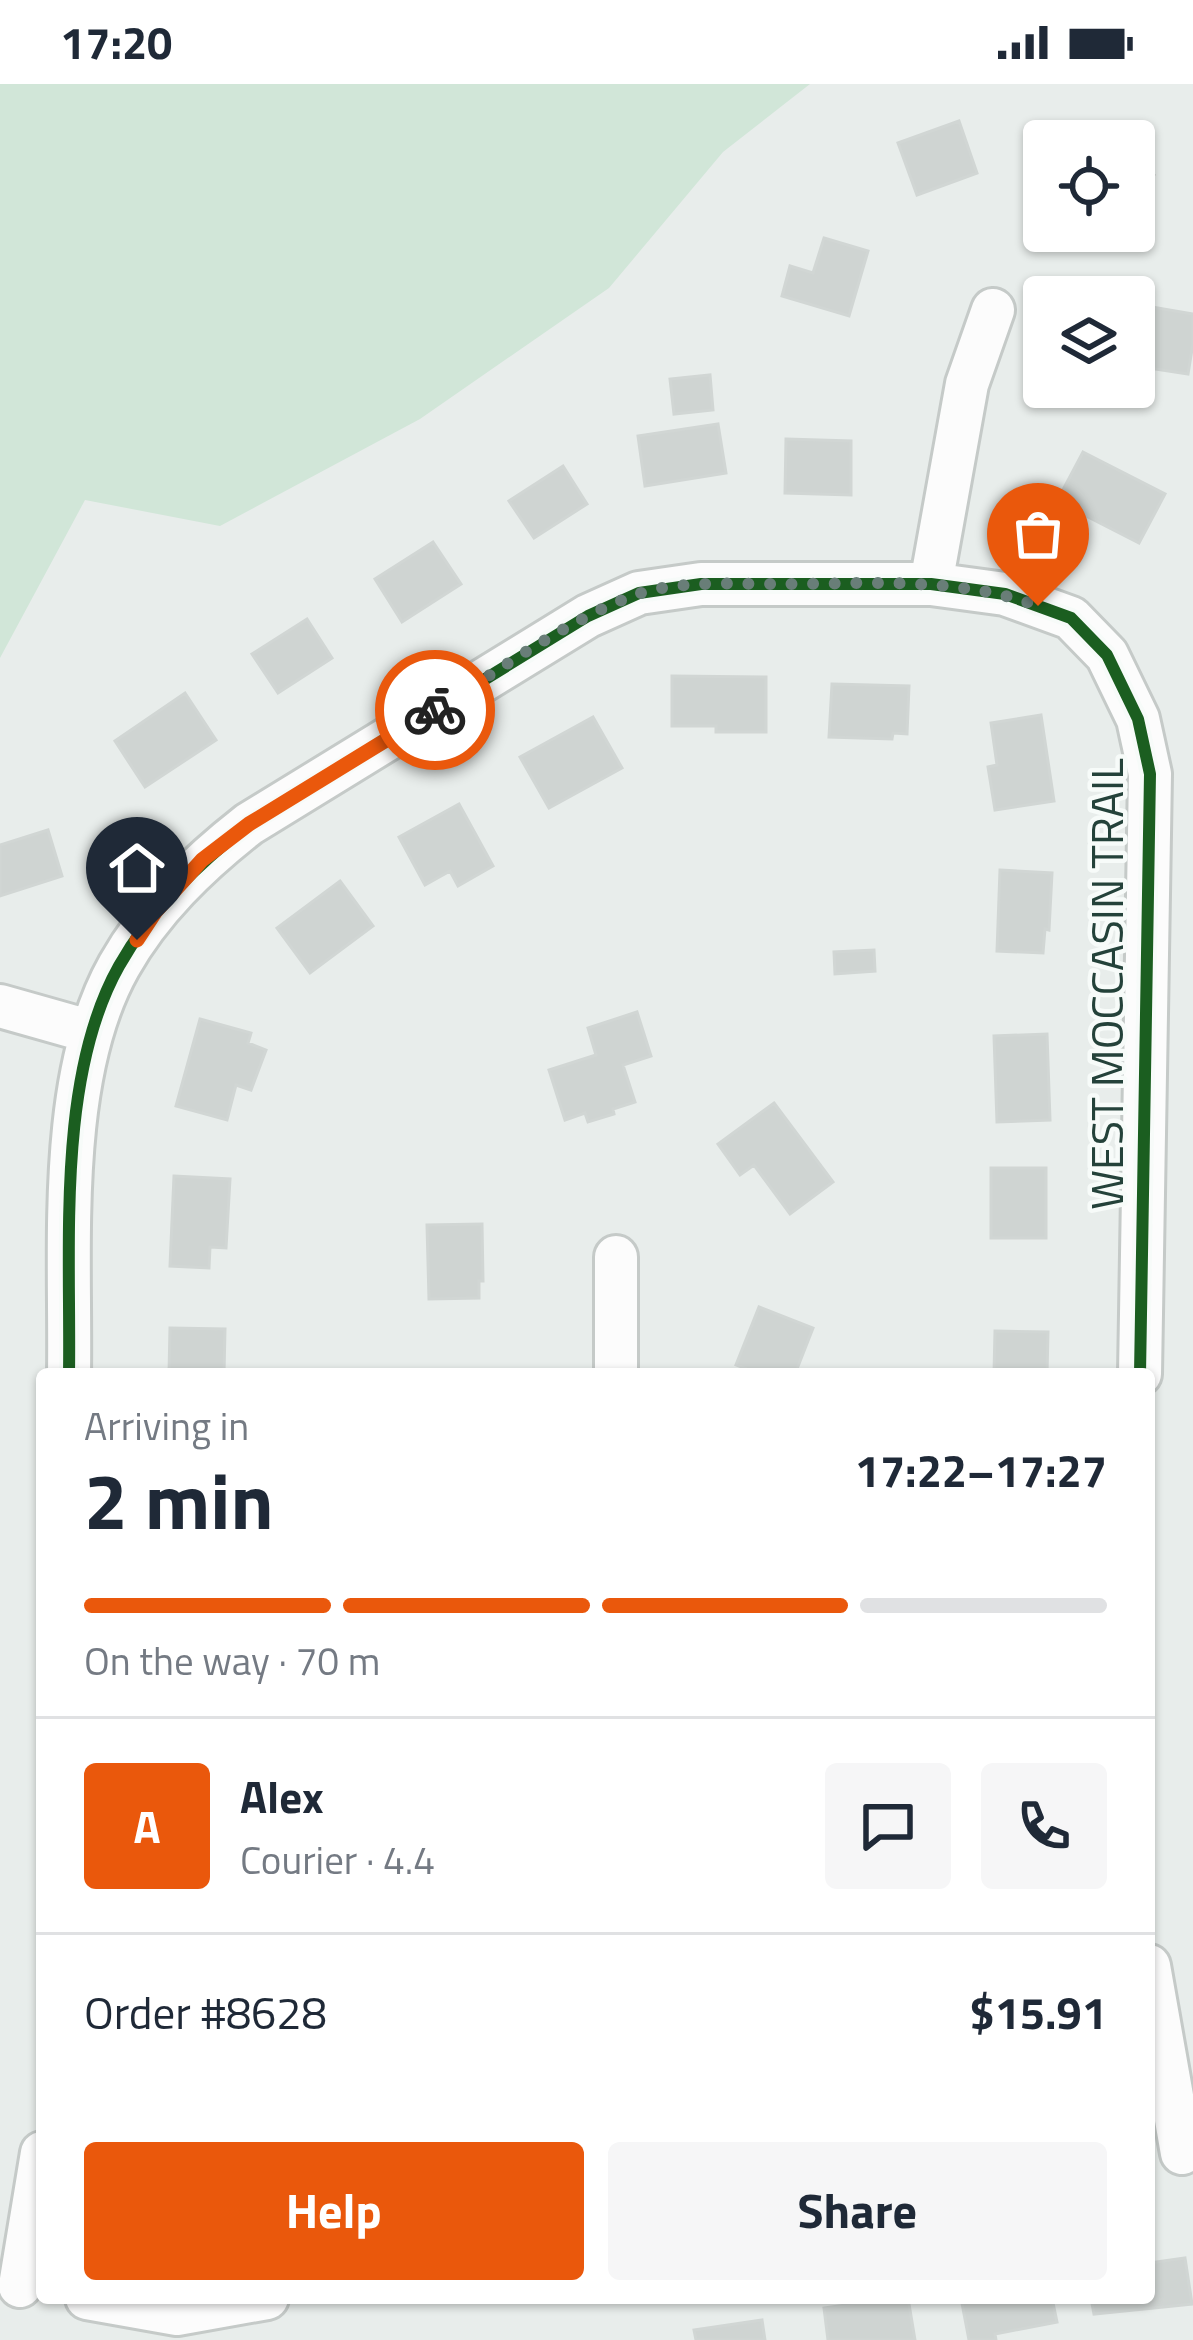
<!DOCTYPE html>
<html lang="en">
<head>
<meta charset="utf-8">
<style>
  body { margin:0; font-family:"Titillium Web",sans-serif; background:#f6f6f7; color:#1f2937; height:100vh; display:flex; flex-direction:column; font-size:45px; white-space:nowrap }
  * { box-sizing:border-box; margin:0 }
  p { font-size:39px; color:#747a83 }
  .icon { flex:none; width:66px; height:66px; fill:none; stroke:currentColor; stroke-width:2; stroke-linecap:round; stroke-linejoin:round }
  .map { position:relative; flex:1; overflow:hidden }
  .side { position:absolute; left:36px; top:1284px; width:1119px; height:936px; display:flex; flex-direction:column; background:#fff; border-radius:12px; box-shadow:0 3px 9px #0004 }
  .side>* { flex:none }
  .controls { position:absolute; left:1023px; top:36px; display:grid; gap:24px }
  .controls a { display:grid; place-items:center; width:132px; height:132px; border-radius:12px; background:#fff; box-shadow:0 3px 9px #0004; font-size:60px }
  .pin { position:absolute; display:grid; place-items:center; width:102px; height:102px; color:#fff; margin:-123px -51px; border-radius:50% 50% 50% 0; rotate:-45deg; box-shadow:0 0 12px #0007 }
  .pin .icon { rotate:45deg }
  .courier { position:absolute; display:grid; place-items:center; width:120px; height:120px; margin:-60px; border:9px solid #ea580c; border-radius:50%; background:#fff; color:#222; box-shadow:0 3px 15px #0007 }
  .headline em { font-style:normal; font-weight:700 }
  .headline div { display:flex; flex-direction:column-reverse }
  .headline { display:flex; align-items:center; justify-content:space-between; height:204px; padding:0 48px }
  h1 { font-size:78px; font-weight:700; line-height:90px }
  .bar { display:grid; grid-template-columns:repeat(4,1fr); gap:18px 12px; align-content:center; height:144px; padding:0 48px }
  .bar i { height:15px; border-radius:9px; background:#e0e1e3 }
  .bar .current { background:#ea580c }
  .bar p { grid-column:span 4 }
  .line { display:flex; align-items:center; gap:30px; padding:0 48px; border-top:3px solid #e0e1e3 }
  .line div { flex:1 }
  .round { display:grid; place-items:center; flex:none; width:126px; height:126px; border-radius:12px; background:#f6f6f7 }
  .action { display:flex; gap:24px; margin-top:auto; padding:24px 48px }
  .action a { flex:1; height:138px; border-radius:12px; background:#ea580c; color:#fff; font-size:48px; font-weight:700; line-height:138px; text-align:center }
  .action a+a { background:#f6f6f7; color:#1f2937 }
  .status { display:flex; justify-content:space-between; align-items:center; height:84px; padding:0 60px; background:#fff; direction:ltr }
  .status svg { height:33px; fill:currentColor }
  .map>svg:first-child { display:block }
  .green { fill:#d1e6d8 }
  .building { fill:#cfd4d2; stroke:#d1d6d4; stroke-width:3 }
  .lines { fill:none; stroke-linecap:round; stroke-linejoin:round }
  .minor-casing { stroke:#c5cac8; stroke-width:48 }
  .minor { stroke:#fcfcfc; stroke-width:42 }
  .cycleway-casing { stroke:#f7fbf9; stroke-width:20 }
  .cycleway { stroke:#1b5e20; stroke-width:12 }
  .done { stroke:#697e78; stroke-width:12; stroke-dasharray:0 21.6 }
  .route { stroke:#ea580c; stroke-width:15 }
  .labels { text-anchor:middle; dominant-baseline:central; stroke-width:9; stroke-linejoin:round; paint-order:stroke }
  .street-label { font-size:45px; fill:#24423a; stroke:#f7fbf9 }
</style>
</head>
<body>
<div class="status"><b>17:20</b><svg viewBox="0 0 49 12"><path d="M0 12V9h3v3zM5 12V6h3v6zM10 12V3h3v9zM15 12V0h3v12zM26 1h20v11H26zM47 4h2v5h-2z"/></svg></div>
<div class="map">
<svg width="1193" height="2256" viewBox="0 0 1193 2256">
  <rect width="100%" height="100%" fill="#e8edeb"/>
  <path class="green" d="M 0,0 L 810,0 L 723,68 L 609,204 L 420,335 L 220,442 L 85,416 L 0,574 Z"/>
  <path class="building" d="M 959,37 L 977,89 L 917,111 L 898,59 Z
    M 1134,75 L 1154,91 L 1134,116 Z
    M 824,154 L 868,167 L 849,232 L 782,212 L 790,182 L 813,189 Z
    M 1146,222 L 1193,230 L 1193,259 L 1188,290 L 1136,282 Z
    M 710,291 L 713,326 L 674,330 L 670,295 Z
    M 718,340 L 726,389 L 645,402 L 638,352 Z
    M 786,355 L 851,357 L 851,411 L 785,409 Z
    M 1083,368 L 1165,410 L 1139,459 L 1057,417 Z
    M 563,382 L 587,420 L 534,454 L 509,417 Z
    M 433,458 L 461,500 L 402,538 L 375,495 Z
    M 307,535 L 332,574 L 278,609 L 252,570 Z
    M 672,592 L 766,593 L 766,648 L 716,648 L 716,642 L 672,642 Z
    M 832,600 L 909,602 L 907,650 L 893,649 L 892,655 L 829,653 Z
    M 185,609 L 216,656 L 145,703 L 115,657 Z
    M 1041,631 L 1054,717 L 995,726 L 988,683 L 997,681 L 991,639 Z
    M 593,633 L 622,684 L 549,724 L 520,673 Z
    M 459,720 L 493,782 L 458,802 L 450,787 L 425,801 L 399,753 Z
    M 48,746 L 62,792 L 0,812 L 0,761 Z
    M 1000,786 L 1052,789 L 1049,846 L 1045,845 L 1043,869 L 997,867 Z
    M 340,797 L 373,842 L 310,889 L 277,844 Z
    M 874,866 L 875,887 L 835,890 L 834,868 Z
    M 637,928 L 651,972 L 623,981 L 635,1018 L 613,1025 L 614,1030 L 588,1038 L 585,1029 L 565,1036 L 549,986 L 596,971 L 588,944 Z
    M 200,935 L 251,949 L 248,959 L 266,966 L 251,1006 L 236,1001 L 227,1036 L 176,1022 Z
    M 1047,950 L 1050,1036 L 997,1038 L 994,952 Z
    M 774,1019 L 833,1098 L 790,1130 L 754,1081 L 740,1091 L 718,1060 Z
    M 991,1084 L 1046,1084 L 1046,1154 L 991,1154 Z
    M 174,1092 L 230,1095 L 226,1164 L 210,1163 L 209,1184 L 170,1182 Z
    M 482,1140 L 483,1197 L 479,1197 L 479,1214 L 429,1215 L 427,1141 Z
    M 759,1223 L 813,1244 L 795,1290 L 760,1290 L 736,1281 Z
    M 170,1244 L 225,1245 L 224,1290 L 169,1290 Z
    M 995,1247 L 1048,1248 L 1047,1290 L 994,1290 Z
    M 1185,2174 L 1192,2220 L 1094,2230 L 1091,2214 L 1149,2214 L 1149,2179 Z
    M 895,2214 L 908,2214 L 915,2256 L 828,2256 L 824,2224 Z
    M 961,2214 L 1052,2214 L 1057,2238 L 995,2250 L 996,2256 L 969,2256 Z
    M 762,2236 L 765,2256 L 696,2256 L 694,2246 Z"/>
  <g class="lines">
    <defs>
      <path id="minor" d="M 931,500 L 967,300 L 993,226
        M 0,922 L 92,948
        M 616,1173 L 616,1290
        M 69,1290 C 71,1164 56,994 119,882 C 151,825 198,780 249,740 L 588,532 L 639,509 L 701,500 L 931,500 L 1005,510 L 1071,534 L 1107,571 L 1138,635 L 1150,690 L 1140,1290
        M 1149,1882 L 1182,2069
        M 20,2202 L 42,2069
        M 87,2214 L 177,2230 L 267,2214"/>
    </defs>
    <use href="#minor" class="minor-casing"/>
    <use href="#minor" class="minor"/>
    <defs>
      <path id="cycleway" d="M 69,1290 C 71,1164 56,994 119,882 C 151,825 198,780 249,740 L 588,532 L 639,509 L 701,500 L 931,500 L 1005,510 L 1071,534 L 1107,571 L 1138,635 L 1150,690 L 1140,1290"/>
    </defs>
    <use href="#cycleway" class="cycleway-casing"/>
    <use href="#cycleway" class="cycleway"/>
  </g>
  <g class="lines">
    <path class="done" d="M 435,626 C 497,588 567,536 635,511 C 676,496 738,500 782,500 C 868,500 957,492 1038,522"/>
    <path class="route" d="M 137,856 L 156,827 L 202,776 L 249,740 L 435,626"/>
  </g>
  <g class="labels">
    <g class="street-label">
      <text transform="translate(1106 900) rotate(-90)">WEST MOCCASIN TRAIL</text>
    </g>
  </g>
</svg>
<div class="controls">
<a><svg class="icon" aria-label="locate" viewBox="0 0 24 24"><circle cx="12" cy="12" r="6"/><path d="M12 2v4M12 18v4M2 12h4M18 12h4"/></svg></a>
<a><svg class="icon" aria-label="layers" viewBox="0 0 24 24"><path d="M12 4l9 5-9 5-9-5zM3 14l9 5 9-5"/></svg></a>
</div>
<div class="pin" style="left:1038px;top:522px;background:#ea580c"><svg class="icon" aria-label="bag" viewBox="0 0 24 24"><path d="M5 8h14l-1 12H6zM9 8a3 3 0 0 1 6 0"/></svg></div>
<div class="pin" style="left:137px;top:856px;background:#1f2937"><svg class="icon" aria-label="home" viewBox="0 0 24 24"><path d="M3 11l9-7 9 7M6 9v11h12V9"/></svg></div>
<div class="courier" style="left:435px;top:626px"><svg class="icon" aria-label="bike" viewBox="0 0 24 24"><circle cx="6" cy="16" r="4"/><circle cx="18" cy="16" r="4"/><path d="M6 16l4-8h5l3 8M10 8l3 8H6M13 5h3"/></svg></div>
<section class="side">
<div class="headline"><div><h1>2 min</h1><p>Arriving in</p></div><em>17:22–17:27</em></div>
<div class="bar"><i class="current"></i><i class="current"></i><i class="current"></i><i></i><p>On the way · 70 m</p></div>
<div class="line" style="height:216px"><b class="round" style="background:#ea580c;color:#fff">A</b><div><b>Alex</b><p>Courier · 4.4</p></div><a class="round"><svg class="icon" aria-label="chat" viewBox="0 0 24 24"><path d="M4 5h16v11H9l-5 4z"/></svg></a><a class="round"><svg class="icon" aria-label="phone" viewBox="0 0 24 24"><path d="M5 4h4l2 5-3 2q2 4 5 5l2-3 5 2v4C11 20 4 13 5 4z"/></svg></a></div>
<div class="line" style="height:156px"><div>Order #8628</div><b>$15.91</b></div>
<div class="action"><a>Help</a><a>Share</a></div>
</section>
</div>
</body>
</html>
